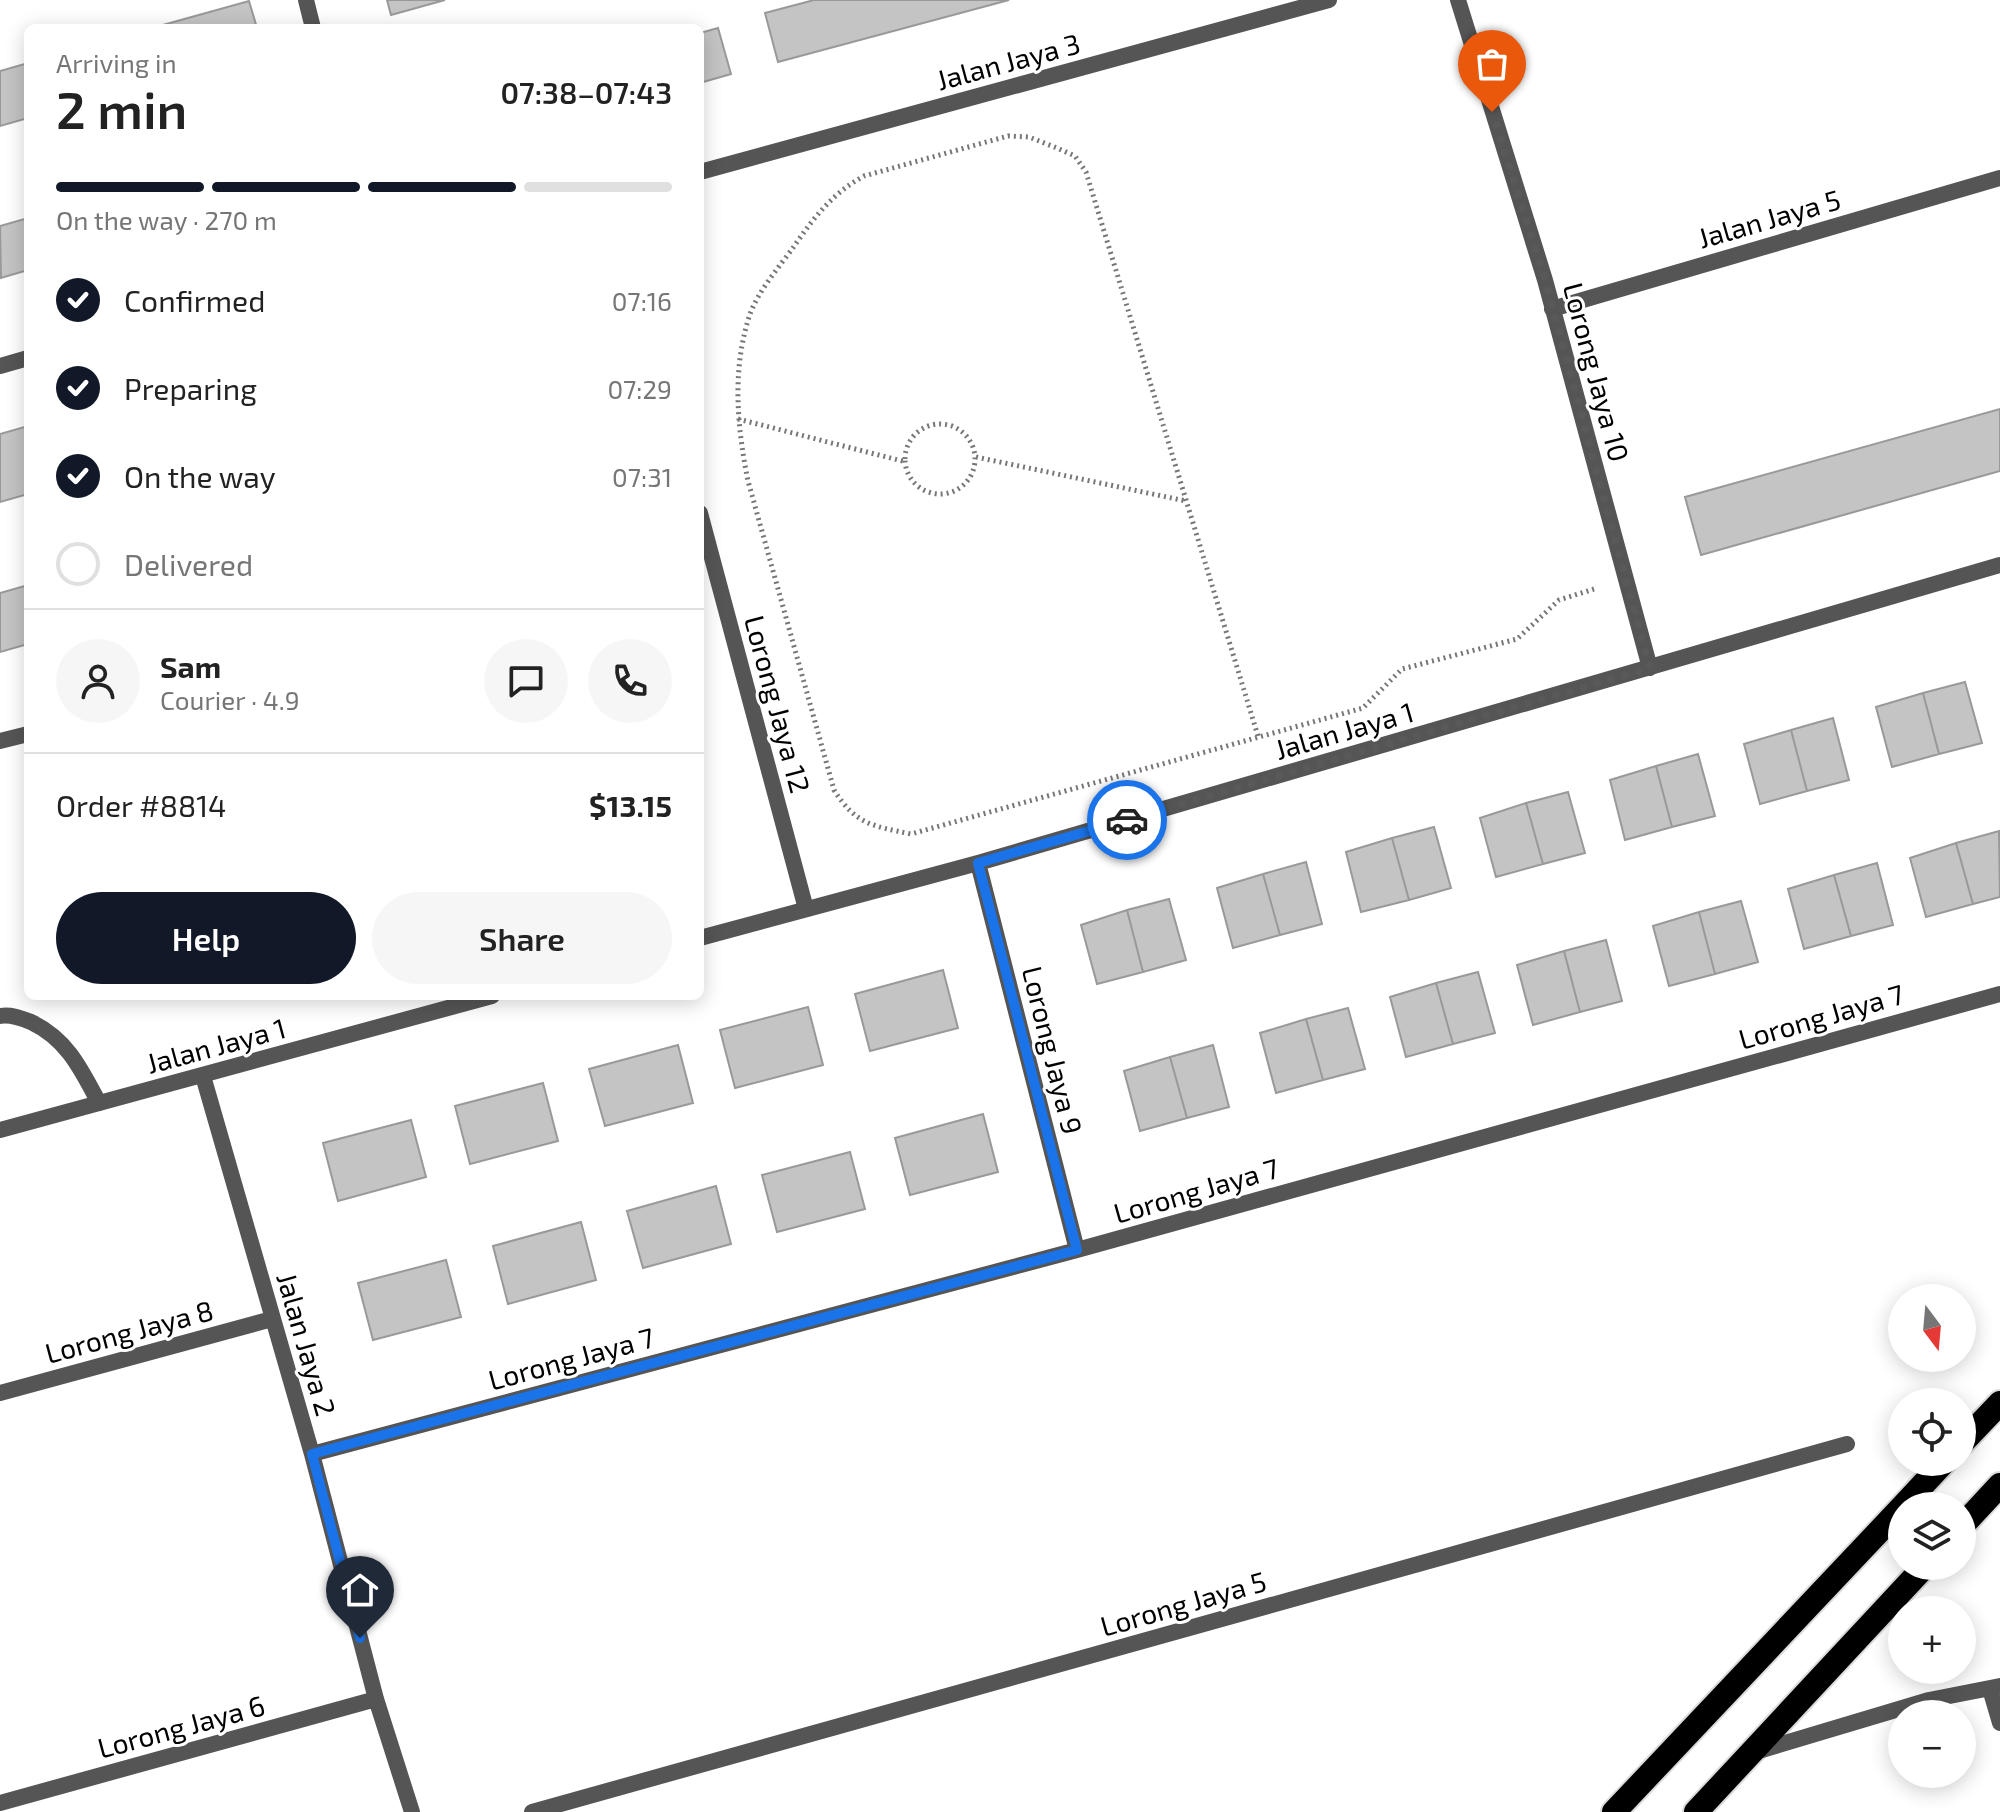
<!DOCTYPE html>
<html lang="en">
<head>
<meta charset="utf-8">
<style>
  body { margin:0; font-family:"Exo 2",sans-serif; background:#f6f6f6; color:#222; height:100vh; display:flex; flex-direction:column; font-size:30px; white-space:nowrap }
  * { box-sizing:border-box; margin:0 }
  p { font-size:26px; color:#767676 }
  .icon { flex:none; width:44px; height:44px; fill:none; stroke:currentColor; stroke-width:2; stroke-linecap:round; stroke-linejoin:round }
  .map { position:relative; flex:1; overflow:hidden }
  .panel { position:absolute; left:24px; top:24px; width:680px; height:976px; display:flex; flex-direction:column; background:#fff; border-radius:12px; box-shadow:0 4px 20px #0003 }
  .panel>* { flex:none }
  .needle { width:52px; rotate:164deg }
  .fabs { position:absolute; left:1888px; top:1284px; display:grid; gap:16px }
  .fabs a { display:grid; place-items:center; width:88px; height:88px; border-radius:50%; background:#fff; box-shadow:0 4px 20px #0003; font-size:40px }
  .pin { position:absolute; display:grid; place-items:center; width:68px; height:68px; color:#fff; margin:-82px -34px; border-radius:50% 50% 50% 0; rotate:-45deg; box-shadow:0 0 8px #0007 }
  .pin .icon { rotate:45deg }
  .courier { position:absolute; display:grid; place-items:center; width:80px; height:80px; margin:-40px; border:6px solid #1a73e8; border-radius:50%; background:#fff; color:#222; box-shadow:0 2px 10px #0007 }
  .headline em { font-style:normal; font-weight:600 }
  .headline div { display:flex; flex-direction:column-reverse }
  .headline { display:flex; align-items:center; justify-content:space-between; height:136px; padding:0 32px }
  h1 { font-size:52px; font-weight:600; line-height:60px }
  .bar { display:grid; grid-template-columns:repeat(4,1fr); gap:12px 8px; align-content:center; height:96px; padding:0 32px }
  .bar i { height:10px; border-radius:6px; background:#e0e0e0 }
  .bar .on { background:#111827 }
  .bar p { grid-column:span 4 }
  .line { display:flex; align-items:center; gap:20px; padding:0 32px; border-top:2px solid #e0e0e0 }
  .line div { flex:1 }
  .round { display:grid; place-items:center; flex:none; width:84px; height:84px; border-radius:42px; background:#f6f6f6 }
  ol { padding:0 32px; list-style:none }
  li { display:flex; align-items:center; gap:24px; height:88px }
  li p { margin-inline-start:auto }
  li .icon { padding:8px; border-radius:50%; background:#111827; color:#fff; stroke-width:4 }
  li:last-child { color:#767676 }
  li i { width:44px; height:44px; border:4px solid #e0e0e0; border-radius:50% }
  .action { display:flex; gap:16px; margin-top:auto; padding:16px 32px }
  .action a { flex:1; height:92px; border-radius:48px; background:#111827; color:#fff; font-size:32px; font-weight:600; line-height:92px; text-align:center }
  .action a+a { background:#f6f6f6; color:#222 }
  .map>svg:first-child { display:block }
  .building { fill:#c4c4c4; stroke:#999; stroke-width:2 }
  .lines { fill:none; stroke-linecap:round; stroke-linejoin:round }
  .highway-casing { stroke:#dbdbdb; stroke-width:28 }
  .path { stroke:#777; stroke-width:5; stroke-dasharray:2 4; stroke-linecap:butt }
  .lane { stroke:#555; stroke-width:16 }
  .street { stroke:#555; stroke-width:16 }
  .highway { stroke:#000; stroke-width:24 }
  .done { stroke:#595959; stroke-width:8; stroke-dasharray:0 14.4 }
  .route { stroke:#1a73e8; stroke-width:10 }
  .labels { text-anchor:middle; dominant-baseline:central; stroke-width:6; stroke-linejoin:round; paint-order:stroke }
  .street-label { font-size:28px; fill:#000; stroke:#fff }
</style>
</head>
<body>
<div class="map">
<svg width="2000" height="1812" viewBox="0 0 2000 1812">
  <rect width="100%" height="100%" fill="#fff"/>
  <path class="building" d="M 387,0 L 445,0 L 391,15 Z
    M 814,0 L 1009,0 L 778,62 L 765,13 Z
    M 249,1 L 257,28 L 152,28 Z
    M 718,28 L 731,74 L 700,83 L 700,33 Z
    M 28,63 L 28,118 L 0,126 L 0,71 Z
    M 28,218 L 28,270 L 1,278 L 0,226 Z
    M 2000,409 L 2000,471 L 1701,555 L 1685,497 Z
    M 28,426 L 28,494 L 0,502 L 0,434 Z
    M 28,585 L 28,644 L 0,652 L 0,593 Z
    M 1965,682 L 1982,743 L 1939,754 L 1923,693 Z
    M 1923,693 L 1939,754 L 1892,767 L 1876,707 Z
    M 1833,718 L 1849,780 L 1807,791 L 1791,730 Z
    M 1791,730 L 1807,791 L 1760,804 L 1744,744 Z
    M 1698,754 L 1715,816 L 1672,827 L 1656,766 Z
    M 1656,766 L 1672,827 L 1625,840 L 1610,780 Z
    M 1568,792 L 1585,853 L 1543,864 L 1526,803 Z
    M 1526,803 L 1543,864 L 1496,877 L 1480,818 Z
    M 1434,827 L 1451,888 L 1409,900 L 1392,838 Z
    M 1999,831 L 2000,897 L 1973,904 L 1956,843 Z
    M 1392,838 L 1409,900 L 1361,912 L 1346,852 Z
    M 1956,843 L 1973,904 L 1926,917 L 1910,858 Z
    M 1306,862 L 1322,924 L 1280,935 L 1263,874 Z
    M 1877,863 L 1893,925 L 1851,936 L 1834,875 Z
    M 1263,874 L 1280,935 L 1233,948 L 1217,888 Z
    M 1834,875 L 1851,936 L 1804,949 L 1788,889 Z
    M 1169,899 L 1186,960 L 1143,972 L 1127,910 Z
    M 1741,901 L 1758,962 L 1715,974 L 1699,912 Z
    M 1127,910 L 1143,972 L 1097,984 L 1081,925 Z
    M 1699,912 L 1715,974 L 1669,986 L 1653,926 Z
    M 1606,940 L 1622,1001 L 1580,1012 L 1564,951 Z
    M 1564,951 L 1580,1012 L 1533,1025 L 1517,965 Z
    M 943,970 L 958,1028 L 870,1051 L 855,994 Z
    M 1478,972 L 1495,1033 L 1453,1044 L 1436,983 Z
    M 1436,983 L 1453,1044 L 1406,1057 L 1390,997 Z
    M 808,1007 L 823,1065 L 735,1088 L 720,1030 Z
    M 1348,1008 L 1365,1069 L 1323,1080 L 1306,1019 Z
    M 1306,1019 L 1323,1080 L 1276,1093 L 1260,1033 Z
    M 678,1045 L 693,1103 L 605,1126 L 589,1069 Z
    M 1213,1045 L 1229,1107 L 1187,1118 L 1170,1057 Z
    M 1170,1057 L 1187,1118 L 1140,1131 L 1124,1071 Z
    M 543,1083 L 558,1141 L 470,1164 L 455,1106 Z
    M 983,1114 L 998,1172 L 910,1195 L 895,1138 Z
    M 411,1120 L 426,1177 L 338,1201 L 323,1143 Z
    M 850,1152 L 865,1209 L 777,1232 L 762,1175 Z
    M 716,1186 L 731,1244 L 643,1268 L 627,1211 Z
    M 581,1222 L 596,1280 L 508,1304 L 493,1246 Z
    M 446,1260 L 461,1317 L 373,1340 L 358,1283 Z"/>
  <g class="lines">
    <defs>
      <path id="highway" d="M 1962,1443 L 2000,1403
        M 1903,1506 L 1944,1462
        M 1962,1526 L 2000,1485
        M 1614,1812 L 1902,1507
        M 1696,1812 L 1925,1566"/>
    </defs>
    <use href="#highway" class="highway-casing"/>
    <path class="path" d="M 738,419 L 906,462
      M905 459a35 35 0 1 1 70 0a35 35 0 1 1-70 0Z
      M 976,457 L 1186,501
      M 1258,736 L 1086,172 L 1075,156 L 1057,148 L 1029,137 L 1008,136 L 864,176 C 834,192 814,217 795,245 C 780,266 757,292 749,317 C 732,371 737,426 748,481 L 834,790 C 856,825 873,826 911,834 L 1363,708 L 1402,669 L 1517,639 L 1559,600 L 1594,589"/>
    <path class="lane" d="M 0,1016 C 10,1014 21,1018 31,1022 C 67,1039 81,1069 99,1103"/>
    <path class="street" d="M 306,0 L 313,28
      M 1458,0 L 1545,280 L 1650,668
      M 700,172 L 1329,0
      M 1552,309 L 2000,178
      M 0,366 L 28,358
      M 700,513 L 806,909
      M 0,741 L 28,734
      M 978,863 L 1077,1250
      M 700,938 L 978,863 L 2000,565
      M 203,1076 L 312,1454 L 376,1699 L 412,1812
      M 0,1130 L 492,996
      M 0,1393 L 272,1319
      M 312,1454 L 1077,1250 L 2000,994
      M 1990,1689 L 2000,1723
      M 1755,1752 L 1929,1700 L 2000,1686
      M 0,1803 L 376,1699
      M 532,1812 L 1847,1444"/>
    <use href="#highway" class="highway"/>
  </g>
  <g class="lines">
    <path class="done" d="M 1127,820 L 1650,668 L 1545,280 L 1492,112"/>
    <path class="route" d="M 360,1638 L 312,1454 L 1077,1250 L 978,863 L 1127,820"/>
  </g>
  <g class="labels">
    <g class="street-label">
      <text transform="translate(1008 61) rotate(-15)">Jalan Jaya 3</text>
      <text transform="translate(1769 218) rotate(-16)">Jalan Jaya 5</text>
      <text transform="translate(1597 372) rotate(75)">Lorong Jaya 10</text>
      <text transform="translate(778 704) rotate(75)">Lorong Jaya 12</text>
      <text transform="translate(1344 730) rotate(-16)">Jalan Jaya 1</text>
      <text transform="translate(1821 1016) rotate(-16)">Lorong Jaya 7</text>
      <text transform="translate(216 1045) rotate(-15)">Jalan Jaya 1</text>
      <text transform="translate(1053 1050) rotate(76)">Lorong Jaya 9</text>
      <text transform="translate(1196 1190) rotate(-16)">Lorong Jaya 7</text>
      <text transform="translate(129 1331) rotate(-15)">Lorong Jaya 8</text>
      <text transform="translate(307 1344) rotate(74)">Jalan Jaya 2</text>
      <text transform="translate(571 1358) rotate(-15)">Lorong Jaya 7</text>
      <text transform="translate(1183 1603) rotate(-16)">Lorong Jaya 5</text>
      <text transform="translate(181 1726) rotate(-15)">Lorong Jaya 6</text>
    </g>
  </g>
</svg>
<div class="fabs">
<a><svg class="needle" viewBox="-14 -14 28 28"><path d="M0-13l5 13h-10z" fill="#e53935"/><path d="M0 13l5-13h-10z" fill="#767676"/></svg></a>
<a><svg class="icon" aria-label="locate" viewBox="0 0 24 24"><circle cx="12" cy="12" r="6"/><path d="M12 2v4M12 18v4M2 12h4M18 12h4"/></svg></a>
<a><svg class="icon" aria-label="layers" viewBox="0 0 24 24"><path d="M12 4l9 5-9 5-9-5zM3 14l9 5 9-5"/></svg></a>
<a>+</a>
<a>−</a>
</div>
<div class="pin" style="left:1492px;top:112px;background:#ea580c"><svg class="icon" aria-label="bag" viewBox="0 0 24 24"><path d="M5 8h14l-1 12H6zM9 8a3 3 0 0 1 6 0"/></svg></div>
<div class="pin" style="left:360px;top:1638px;background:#1f2937"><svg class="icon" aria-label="home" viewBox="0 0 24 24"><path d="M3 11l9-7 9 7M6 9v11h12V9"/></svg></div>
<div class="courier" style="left:1127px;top:820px"><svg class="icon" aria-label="car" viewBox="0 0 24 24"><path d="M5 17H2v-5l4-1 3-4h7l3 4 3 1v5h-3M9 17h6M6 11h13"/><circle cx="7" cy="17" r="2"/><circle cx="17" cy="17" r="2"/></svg></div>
<section class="panel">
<div class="headline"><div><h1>2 min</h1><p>Arriving in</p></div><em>07:38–07:43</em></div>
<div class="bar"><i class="on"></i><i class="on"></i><i class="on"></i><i></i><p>On the way · 270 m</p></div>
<ol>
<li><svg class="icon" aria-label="check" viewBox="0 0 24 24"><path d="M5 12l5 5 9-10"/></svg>Confirmed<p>07:16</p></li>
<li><svg class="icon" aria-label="check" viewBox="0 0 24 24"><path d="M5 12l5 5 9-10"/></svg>Preparing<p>07:29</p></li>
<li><svg class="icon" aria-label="check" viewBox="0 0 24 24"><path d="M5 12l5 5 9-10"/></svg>On the way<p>07:31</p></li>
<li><i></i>Delivered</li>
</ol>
<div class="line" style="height:144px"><a class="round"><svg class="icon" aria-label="person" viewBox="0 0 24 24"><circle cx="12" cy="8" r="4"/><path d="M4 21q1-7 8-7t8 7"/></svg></a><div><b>Sam</b><p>Courier · 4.9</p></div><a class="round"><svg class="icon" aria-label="chat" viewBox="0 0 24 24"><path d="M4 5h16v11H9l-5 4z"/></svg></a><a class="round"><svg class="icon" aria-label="phone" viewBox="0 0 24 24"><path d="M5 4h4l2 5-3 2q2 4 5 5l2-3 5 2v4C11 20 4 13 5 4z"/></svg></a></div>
<div class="line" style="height:104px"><div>Order #8814</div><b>$13.15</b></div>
<div class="action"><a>Help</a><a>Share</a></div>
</section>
</div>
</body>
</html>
